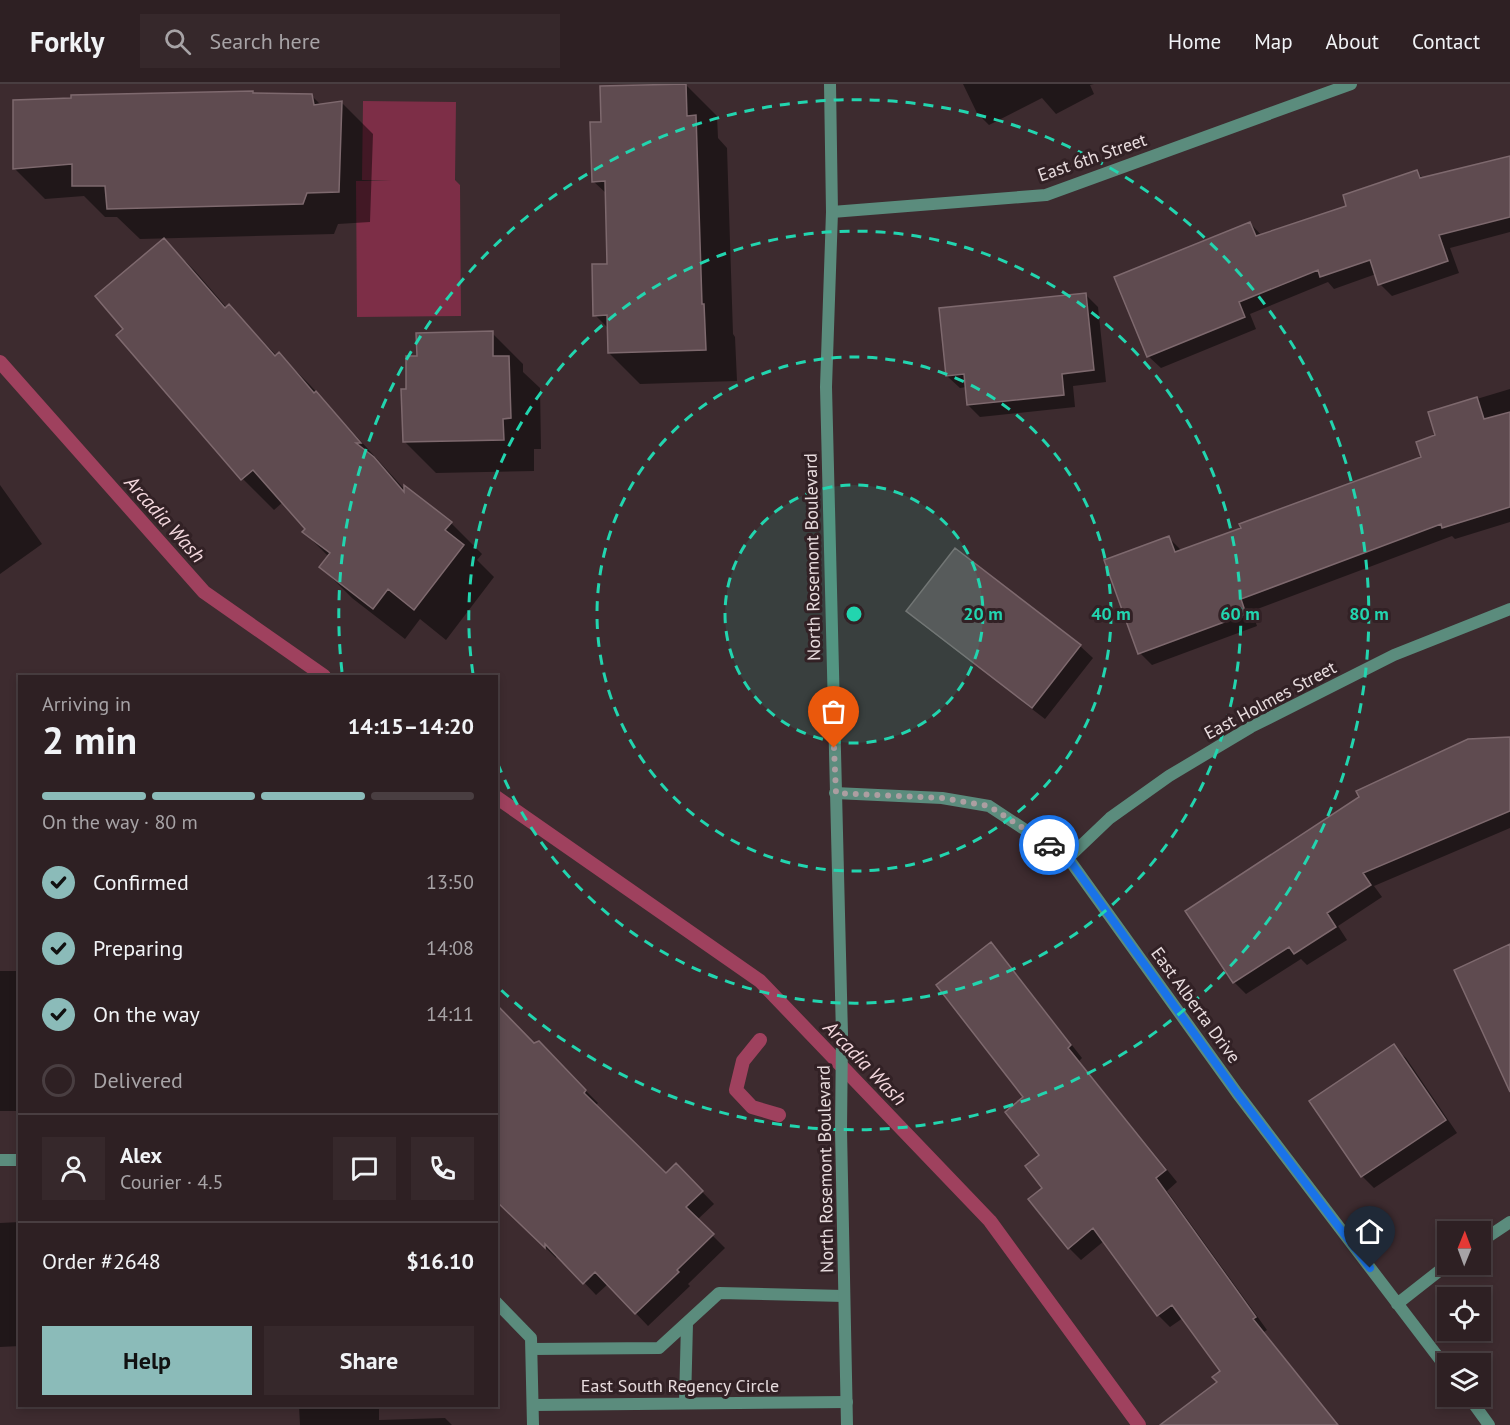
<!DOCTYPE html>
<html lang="en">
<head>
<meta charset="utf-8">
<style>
  body { margin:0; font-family:"PT Sans",sans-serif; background:#36282b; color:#f1f3f6; height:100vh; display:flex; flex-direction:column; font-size:22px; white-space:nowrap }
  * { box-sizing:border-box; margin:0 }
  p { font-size:20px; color:#a7a3a6 }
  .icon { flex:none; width:33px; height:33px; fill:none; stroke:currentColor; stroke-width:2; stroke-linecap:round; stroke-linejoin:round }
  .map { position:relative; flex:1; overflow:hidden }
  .details { position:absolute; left:18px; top:591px; width:480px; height:732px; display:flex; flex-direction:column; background:#2e2023; border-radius:0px; box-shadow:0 3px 9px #0003,0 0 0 2px #493e41 }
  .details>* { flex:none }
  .needle { width:39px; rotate:1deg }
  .tools { position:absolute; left:1437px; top:1137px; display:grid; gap:12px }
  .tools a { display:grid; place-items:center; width:54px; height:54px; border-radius:0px; background:#2e2023; box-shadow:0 3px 9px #0003,0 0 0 2px #493e41; font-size:30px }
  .pin { position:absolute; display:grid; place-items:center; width:51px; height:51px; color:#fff; margin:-62px -26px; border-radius:50% 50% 50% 0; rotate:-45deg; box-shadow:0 0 6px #0007 }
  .pin .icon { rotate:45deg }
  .courier { position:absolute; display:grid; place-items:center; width:60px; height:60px; margin:-30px; border:4px solid #1a73e8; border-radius:50%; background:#fff; color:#222; box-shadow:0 2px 8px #0007 }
  .overview em { font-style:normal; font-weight:800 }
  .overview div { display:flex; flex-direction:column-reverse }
  .overview { display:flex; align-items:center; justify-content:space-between; height:102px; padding:0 24px }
  h1 { font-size:39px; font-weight:800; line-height:45px }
  .bar { display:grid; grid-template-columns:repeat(4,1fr); gap:9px 6px; align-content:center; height:72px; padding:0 24px }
  .bar i { height:8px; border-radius:4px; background:#493e41 }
  .bar .active { background:#8bbbb9 }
  .bar p { grid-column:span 4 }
  .line { display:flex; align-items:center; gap:15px; padding:0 24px; border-top:2px solid #493e41 }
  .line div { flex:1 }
  .round { display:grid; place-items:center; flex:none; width:63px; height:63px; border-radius:0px; background:#36282b }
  ol { padding:0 24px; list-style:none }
  li { display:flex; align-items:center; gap:18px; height:66px }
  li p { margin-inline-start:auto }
  li .icon { padding:6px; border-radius:50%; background:#8bbbb9; color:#111; stroke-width:4 }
  li:last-child { color:#a7a3a6 }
  li i { width:33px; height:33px; border:3px solid #493e41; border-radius:50% }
  .primary-button { display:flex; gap:12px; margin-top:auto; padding:12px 24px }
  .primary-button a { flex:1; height:69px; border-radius:0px; background:#8bbbb9; color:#111; font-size:24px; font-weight:800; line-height:69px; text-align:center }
  .primary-button a+a { background:#36282b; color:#f1f3f6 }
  header { display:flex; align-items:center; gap:36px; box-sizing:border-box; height:84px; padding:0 30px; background:#2e2023; border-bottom:2px solid #493e41 }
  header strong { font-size:28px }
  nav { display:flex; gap:33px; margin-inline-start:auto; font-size:21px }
  .search { width:420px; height:54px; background:#36282b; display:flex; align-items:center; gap:15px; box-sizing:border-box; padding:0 21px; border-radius:0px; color:#a7a3a6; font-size:22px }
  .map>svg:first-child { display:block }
  .green { fill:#7d2e47 }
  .shadow { fill:#0007 }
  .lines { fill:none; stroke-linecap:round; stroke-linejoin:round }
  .stream { stroke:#9f415e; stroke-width:14 }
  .building { fill:#5f4b50; stroke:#7e696e; stroke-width:1.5 }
  .minor { stroke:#5b8c7d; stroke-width:12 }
  .tertiary { stroke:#5b8c7d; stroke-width:12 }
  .done { stroke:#ac9ea1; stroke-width:6; stroke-dasharray:0 10.8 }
  .route { stroke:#1a73e8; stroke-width:8 }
  .ring { fill:none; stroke:#22d5af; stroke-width:3; stroke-dasharray:10 8 }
  .labels { text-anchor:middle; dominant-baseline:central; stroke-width:6; stroke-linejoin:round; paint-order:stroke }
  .street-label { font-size:18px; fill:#e8dcde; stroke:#322125 }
  .water-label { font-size:20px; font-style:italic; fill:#f5d9df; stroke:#322125 }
  .centre { fill:#22d5af; stroke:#322125; stroke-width:3 }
  .ring-label { font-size:18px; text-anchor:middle; font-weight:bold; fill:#22d5af; stroke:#322125; stroke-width:6; stroke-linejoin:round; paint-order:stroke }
</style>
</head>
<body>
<header>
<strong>Forkly</strong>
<div class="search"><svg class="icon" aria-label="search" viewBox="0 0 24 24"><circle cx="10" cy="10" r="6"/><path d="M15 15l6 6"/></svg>Search here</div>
<nav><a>Home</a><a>Map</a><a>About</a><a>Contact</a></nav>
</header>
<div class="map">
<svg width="1510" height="1341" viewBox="0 0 1510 1341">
  <rect width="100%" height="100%" fill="#3d2b2f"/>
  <path class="green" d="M 363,17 L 456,18 L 455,96 L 460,101 L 461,232 L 357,233 L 356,97 L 391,97 L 362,96 Z"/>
  <path class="shadow" d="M 963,0 L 1094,0 L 1090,1 L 1094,10 L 1056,30 L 1042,14 L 989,41 L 977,29 Z
    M 686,1 L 717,32 L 718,54 L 727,64 L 733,250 L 735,253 L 737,297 L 640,300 L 609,269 L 609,245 L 595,231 L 609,181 L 607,110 L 593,97 L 602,39 Z
    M 254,10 L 311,11 L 322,22 L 342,19 L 373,50 L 370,138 L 338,140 L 334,150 L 140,155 L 117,133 L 105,133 L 84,112 L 45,115 L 14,84 Z
    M 1510,73 L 1510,148 L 1450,164 L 1459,189 L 1392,212 L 1380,200 L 1376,190 L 1334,205 L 1328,198 L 1250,230 L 1256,245 L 1161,284 L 1148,272 L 1250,139 L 1262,152 L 1348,122 L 1416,87 L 1424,95 Z
    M 164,156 L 195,187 L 227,224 L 229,222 L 277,272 L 279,270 L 310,301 L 406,407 L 451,439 L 482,470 L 477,476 L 494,493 L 446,556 L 420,535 L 405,555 L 352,514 L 321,483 L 329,473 L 304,448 L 307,445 L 283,418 L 274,426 L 243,395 L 125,245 Z
    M 1086,211 L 1098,223 L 1106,298 L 1073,302 L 1075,323 L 980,333 L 968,321 L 966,303 L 960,304 L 947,292 Z
    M 492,249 L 523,280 L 523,288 L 540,304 L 541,365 L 534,365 L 534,387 L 436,389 L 404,357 L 408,306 L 418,273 Z
    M 1510,305 L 1510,438 L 1455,455 L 1452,452 L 1252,527 L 1257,542 L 1152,581 L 1140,569 L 1169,454 L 1182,467 L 1423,374 L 1437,352 L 1430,329 Z
    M 0,401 L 42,460 L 0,490 Z
    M 955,466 L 1080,562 L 1093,574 L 1045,635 L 920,539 L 908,527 Z
    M 1510,654 L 1510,744 L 1374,802 L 1382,813 L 1338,842 L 1347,856 L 1307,881 L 1301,875 L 1246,910 L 1234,898 Z
    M 991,860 L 1003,873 L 1082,974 L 1079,977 L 1177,1098 L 1167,1107 L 1267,1246 L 1264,1248 L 1338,1341 L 1218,1341 L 1219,1298 L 1222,1287 L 1183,1234 L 1170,1243 L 1158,1231 L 1104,1157 L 1081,1176 L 1069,1164 L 1044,1104 L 1041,1071 L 1025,1013 Z
    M 0,887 L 20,887 L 20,1027 L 0,1027 Z
    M 538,959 L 598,1019 L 595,1022 L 666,1091 L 676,1081 L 714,1120 L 697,1136 L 725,1164 L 688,1200 L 690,1202 L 648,1242 L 608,1200 L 596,1211 L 557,1170 L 556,1174 L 496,1115 L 534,961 Z
    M 1393,962 L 1406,974 L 1457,1049 L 1374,1104 L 1362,1092 L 1311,1017 Z
    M 20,1138 L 20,1262 L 0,1263 L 0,1139 Z
    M 299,1322 L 379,1322 L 379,1336 L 445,1334 L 452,1341 L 300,1341 Z"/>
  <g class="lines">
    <path class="stream" d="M 0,278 L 204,508 L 324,592
      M 496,713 L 760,897 L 990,1137 L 1139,1341
      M 760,956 L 743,977 L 736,1006 L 752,1023 L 779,1031"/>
  </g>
  <path class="building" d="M 686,0 L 687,32 L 696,31 L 702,220 L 704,220 L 706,266 L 608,269 L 607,231 L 593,232 L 592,180 L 607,180 L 605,97 L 592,98 L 590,38 L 601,38 L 600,2 Z
    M 253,7 L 253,9 L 312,10 L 314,21 L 342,17 L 339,108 L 307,109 L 303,120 L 107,125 L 105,102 L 72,102 L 72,80 L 13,85 L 13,16 L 71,14 L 71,11 Z
    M 1510,72 L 1510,133 L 1439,151 L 1448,177 L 1378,201 L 1370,176 L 1320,193 L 1318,186 L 1239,218 L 1245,233 L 1147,273 L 1114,193 L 1250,138 L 1256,152 L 1346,122 L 1343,111 L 1417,86 L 1420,94 Z
    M 164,154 L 225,224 L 229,220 L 275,272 L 279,268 L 314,309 L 316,307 L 361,359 L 356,359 L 374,373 L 404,408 L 404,401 L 452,438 L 445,446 L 464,461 L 414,526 L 388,505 L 373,525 L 319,483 L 330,469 L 302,448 L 305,445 L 253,386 L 241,396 L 116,251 L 123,245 L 95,212 Z
    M 1086,209 L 1094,286 L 1062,290 L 1064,311 L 967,321 L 964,290 L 946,292 L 939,224 Z
    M 493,247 L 493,272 L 509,272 L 511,334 L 503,335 L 504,356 L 403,358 L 401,305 L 406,305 L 406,272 L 417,272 L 416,249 Z
    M 1477,313 L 1484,335 L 1510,328 L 1510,423 L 1442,444 L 1441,440 L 1241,515 L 1246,530 L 1138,570 L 1104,476 L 1169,452 L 1175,468 L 1241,444 L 1239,440 L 1421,373 L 1416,358 L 1435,351 L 1428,328 Z
    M 955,464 L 1081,561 L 1032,624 L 906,527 Z
    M 1510,653 L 1510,727 L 1363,789 L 1371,801 L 1327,829 L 1336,843 L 1294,870 L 1289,863 L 1233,899 L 1185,827 L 1359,713 L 1356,707 L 1468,655 Z
    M 991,858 L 1071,961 L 1068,964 L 1166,1086 L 1156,1094 L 1256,1233 L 1253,1235 L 1338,1341 L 1160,1341 L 1217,1298 L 1212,1293 L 1220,1287 L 1172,1221 L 1157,1232 L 1093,1144 L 1068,1165 L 1028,1115 L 1042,1104 L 1025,1082 L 1039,1071 L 1005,1028 L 1023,1013 L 936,901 Z
    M 1510,860 L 1510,1008 L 1454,886 Z
    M 496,920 L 534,959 L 539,957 L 586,1006 L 584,1009 L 666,1089 L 676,1079 L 703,1107 L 686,1123 L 714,1150 L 677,1186 L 679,1188 L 635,1230 L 595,1188 L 583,1200 L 545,1160 L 545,1164 L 496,1117 Z
    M 1394,960 L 1446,1036 L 1361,1093 L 1309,1017 Z"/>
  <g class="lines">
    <path class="minor" d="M 832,128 L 1046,111 L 1351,0
      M 835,709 L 942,714 L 989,722 L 1068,774 L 1237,1009 L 1448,1286
      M 1068,774 L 1110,734 L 1169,692 L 1251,643 L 1394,571 L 1510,525
      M 0,1076 L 20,1076
      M 1480,1158 L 1510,1138
      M 496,1218 L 531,1254 L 533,1341
      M 1397,1220 L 1448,1180
      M 532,1265 L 659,1264 L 719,1209 L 844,1212
      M 1468,1312 L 1489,1341
      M 685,1319 L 687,1239
      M 534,1321 L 847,1318"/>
    <path class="tertiary" d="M 830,0 L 832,128 L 826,303 L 842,951 L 841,1046 L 847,1341"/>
  </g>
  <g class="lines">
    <path class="done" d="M 834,664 L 836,709 L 942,714 L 989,722 L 1049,761"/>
    <path class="route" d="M 1049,761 L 1068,774 L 1237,1009 L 1370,1184"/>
  </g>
  <circle cx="854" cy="530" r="129" fill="#22d5af" fill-opacity=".12"/>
  <g class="ring">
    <circle cx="854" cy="530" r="129"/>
    <circle cx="854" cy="530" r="257"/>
    <path d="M473 590A386 386 0 1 1 497 678"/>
    <path d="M342 588A515 515 0 1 1 499 904"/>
  </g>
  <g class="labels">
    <g class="street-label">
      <text transform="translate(1092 73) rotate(-19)">East 6th Street</text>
      <text transform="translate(812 473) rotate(-91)">North Rosemont Boulevard</text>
      <text transform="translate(1270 616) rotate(-28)">East Holmes Street</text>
      <text transform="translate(1196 921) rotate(54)">East Alberta Drive</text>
      <text transform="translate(825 1085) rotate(-91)">North Rosemont Boulevard</text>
      <text x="680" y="1301">East South Regency Circle</text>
    </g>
    <g class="water-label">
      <text transform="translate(165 435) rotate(48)">Arcadia Wash</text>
      <text transform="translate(865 979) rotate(46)">Arcadia Wash</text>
    </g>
  </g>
  <circle cx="854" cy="530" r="9" class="centre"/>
  <g class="ring-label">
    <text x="983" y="536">20 m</text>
    <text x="1111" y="536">40 m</text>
    <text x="1240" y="536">60 m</text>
    <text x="1369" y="536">80 m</text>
  </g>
</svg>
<div class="tools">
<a><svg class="needle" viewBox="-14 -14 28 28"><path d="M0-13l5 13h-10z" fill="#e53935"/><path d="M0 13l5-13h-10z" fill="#a7a3a6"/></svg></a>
<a><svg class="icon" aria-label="locate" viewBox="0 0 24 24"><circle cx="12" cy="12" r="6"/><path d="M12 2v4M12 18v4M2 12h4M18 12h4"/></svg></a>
<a><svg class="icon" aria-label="layers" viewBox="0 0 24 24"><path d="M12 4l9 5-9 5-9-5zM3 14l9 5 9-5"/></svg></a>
</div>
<div class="pin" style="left:834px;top:664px;background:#ea580c"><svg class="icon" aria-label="bag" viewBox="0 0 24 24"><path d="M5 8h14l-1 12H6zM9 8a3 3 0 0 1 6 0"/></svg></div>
<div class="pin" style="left:1370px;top:1184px;background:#1f2937"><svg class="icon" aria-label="home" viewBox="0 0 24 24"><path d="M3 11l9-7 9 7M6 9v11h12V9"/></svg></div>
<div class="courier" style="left:1049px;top:761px"><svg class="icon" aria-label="car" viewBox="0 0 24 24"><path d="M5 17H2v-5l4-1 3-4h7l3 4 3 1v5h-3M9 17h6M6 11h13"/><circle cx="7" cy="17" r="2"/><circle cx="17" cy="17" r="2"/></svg></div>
<section class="details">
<div class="overview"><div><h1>2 min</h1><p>Arriving in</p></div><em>14:15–14:20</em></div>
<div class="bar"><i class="active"></i><i class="active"></i><i class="active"></i><i></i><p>On the way · 80 m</p></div>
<ol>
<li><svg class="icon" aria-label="check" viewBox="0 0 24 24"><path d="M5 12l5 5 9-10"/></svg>Confirmed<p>13:50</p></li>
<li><svg class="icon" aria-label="check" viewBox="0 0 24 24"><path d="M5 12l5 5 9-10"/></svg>Preparing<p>14:08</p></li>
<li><svg class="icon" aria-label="check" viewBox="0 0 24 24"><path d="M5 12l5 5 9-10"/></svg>On the way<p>14:11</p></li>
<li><i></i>Delivered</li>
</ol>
<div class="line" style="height:108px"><a class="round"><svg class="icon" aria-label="person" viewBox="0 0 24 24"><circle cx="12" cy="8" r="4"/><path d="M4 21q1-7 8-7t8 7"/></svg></a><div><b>Alex</b><p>Courier · 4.5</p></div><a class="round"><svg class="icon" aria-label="chat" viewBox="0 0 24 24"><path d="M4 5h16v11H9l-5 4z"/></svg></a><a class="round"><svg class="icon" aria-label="phone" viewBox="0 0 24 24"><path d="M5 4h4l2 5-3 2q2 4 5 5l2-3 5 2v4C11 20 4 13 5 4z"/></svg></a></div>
<div class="line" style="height:78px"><div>Order #2648</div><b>$16.10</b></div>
<div class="primary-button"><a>Help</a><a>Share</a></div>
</section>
</div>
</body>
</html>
